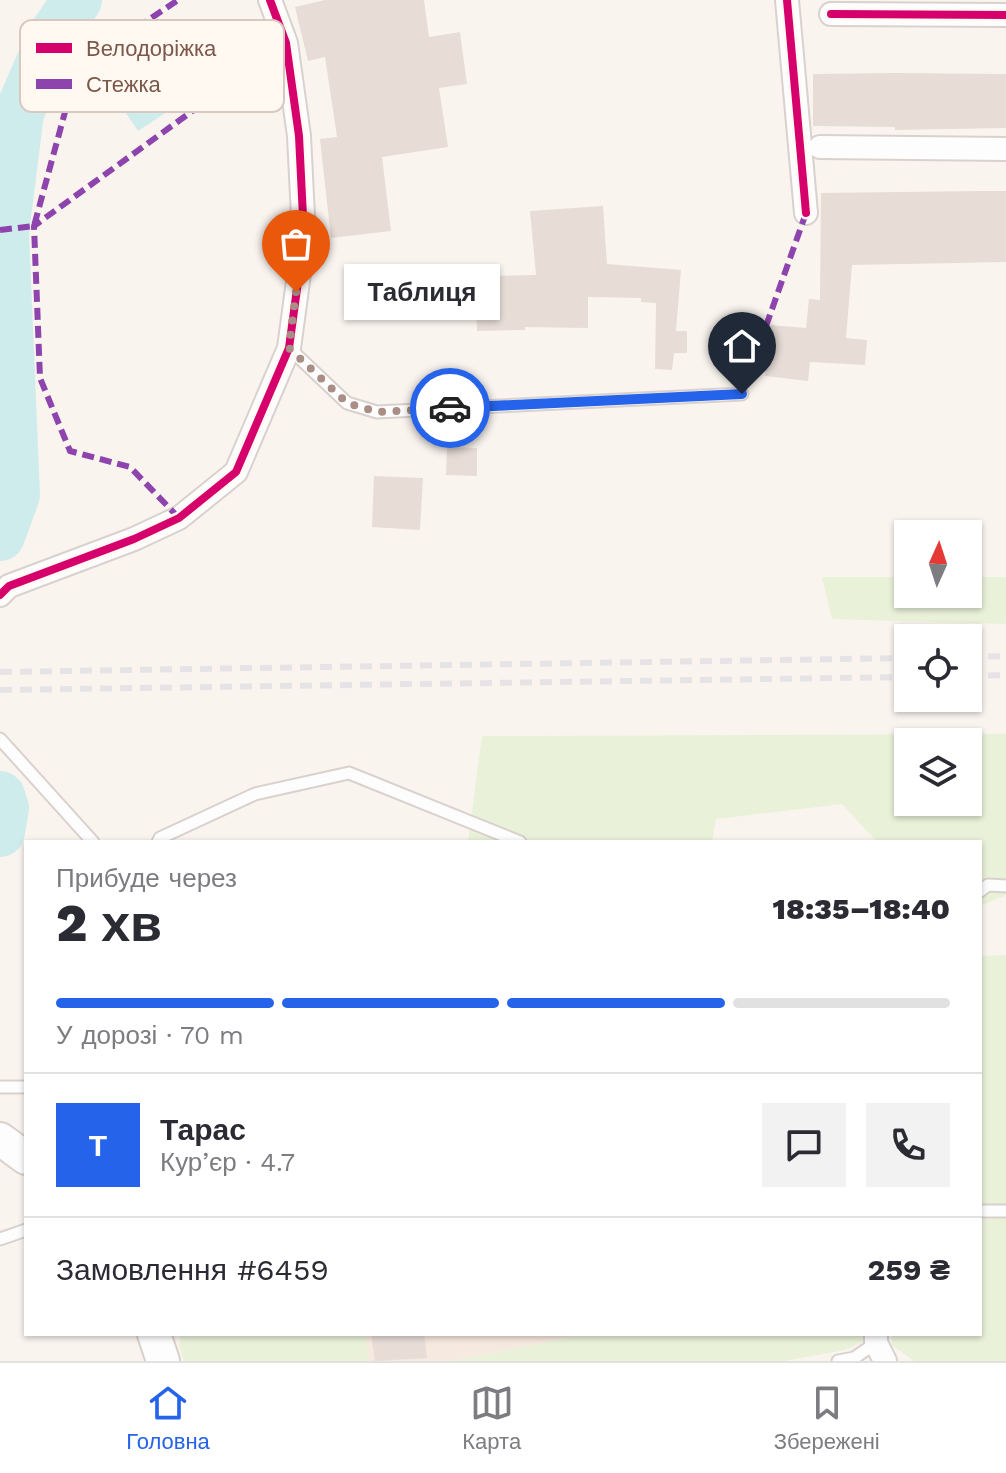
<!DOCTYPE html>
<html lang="uk">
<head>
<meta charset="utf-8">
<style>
  body { margin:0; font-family:"Work Sans",sans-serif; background:#f2f2f3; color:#2b2b33; height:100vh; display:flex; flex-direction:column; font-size:30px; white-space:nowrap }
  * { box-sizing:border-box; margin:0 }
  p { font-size:26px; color:#7c7c81 }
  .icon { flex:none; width:44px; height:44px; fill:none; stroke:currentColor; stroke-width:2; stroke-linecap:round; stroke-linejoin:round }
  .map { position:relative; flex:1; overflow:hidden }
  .details { position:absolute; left:24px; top:840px; width:958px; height:496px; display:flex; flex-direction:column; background:#fff; border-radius:0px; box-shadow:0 2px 6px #0004 }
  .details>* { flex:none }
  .needle { width:52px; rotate:3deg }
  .fabs { position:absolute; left:894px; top:520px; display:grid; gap:16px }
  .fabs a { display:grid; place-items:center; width:88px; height:88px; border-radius:0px; background:#fff; box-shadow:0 2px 6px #0004; font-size:40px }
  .pin { position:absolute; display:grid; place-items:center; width:68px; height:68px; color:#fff; margin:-82px -34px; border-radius:50% 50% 50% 0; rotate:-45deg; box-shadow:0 0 8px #0007 }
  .pin .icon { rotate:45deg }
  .courier { position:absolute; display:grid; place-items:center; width:80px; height:80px; margin:-40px; border:6px solid #2563eb; border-radius:50%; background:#fff; color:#222; box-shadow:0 2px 10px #0007 }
  .bubble { position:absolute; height:56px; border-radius:0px; background:#fff; box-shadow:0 2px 6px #0004; font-size:26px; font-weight:800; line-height:56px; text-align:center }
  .headline em { font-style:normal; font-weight:800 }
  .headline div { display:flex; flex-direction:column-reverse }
  .headline { display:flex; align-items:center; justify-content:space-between; height:136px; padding:0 32px }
  h1 { font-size:52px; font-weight:800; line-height:60px }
  .bar { display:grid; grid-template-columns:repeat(4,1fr); gap:12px 8px; align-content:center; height:96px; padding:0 32px }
  .bar i { height:10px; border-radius:6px; background:#e1e1e2 }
  .bar .selected { background:#2563eb }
  .bar p { grid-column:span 4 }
  .line { display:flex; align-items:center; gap:20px; padding:0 32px; border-top:2px solid #e1e1e2 }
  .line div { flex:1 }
  .round { display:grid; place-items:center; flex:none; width:84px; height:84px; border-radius:0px; background:#f2f2f3 }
  .dock { display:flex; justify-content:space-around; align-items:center; height:112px; border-top:2px solid #e1e1e2; background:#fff; font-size:22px; color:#7c7c81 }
  .dock a { display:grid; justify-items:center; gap:4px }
  .dock .selected { color:#2563eb }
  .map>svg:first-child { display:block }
  .residential { fill:#f6e9df }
  .green { fill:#e9f1d9; fill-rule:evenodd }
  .water { fill:#cfecec }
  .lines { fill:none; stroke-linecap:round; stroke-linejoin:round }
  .river { stroke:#cfecec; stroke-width:50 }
  .building { fill:#e7dcd6 }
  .lane-casing { stroke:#d9d1cd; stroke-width:15 }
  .street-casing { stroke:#d9d1cd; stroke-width:26 }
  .secondary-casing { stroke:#dad0cb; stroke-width:36 }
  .lane { stroke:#fefdfd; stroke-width:11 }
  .street { stroke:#fefdfd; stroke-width:22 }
  .secondary { stroke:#fefdfd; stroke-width:32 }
  .rail { stroke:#e6e3e6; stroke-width:6; stroke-dasharray:12 8; stroke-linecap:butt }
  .quiet { stroke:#8e44ad; stroke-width:6; stroke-dasharray:12 6; stroke-linecap:butt }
  .cycleway-casing { stroke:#fff9f2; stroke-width:13 }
  .cycleway { stroke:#d6006c; stroke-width:8 }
  .done { stroke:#a88e84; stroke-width:8; stroke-dasharray:0 14.4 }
  .route { stroke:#2563eb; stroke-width:10 }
  .key { fill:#fff9f2; stroke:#d8c8c0; stroke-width:2 }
  .key-label { font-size:22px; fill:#7c574a }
</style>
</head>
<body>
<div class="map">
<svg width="1006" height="1361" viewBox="0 0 1006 1361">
  <rect width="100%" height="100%" fill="#faf4ef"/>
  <path class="residential" d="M 365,1334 L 588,1334 L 453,1361 L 369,1361 Z"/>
  <path class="green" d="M 822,577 L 908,577 L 908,594 L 968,594 L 968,577 L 1006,577 L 1006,624 L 832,619 Z
    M 1006,734 L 1006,895 L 980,906 L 980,842 L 877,842 L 842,804 L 716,819 L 712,842 L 468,842 L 482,736 ZM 908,742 L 968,742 L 968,802 L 908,802 Z
    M 1006,955 L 1006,1361 L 914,1361 L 892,1345 L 892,1334 L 980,1334 L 980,956 Z
    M 181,1334 L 365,1334 L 369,1361 L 184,1361 L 179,1346 Z
    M 588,1334 L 865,1334 L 865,1341 L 845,1350 L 784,1361 L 453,1361 Z"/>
  <path class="water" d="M 176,26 L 214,81 L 138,131 L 101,76 Z"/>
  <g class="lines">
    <path class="river" d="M 0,536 L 15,495 L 4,232 L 19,113 L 52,37 L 77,0
      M 0,796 L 4,808 L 0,832"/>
  </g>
  <path class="building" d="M 325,0 L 424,0 L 429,37 L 460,32 L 467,84 L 439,88 L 448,147 L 382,157 L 391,231 L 331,238 L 320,139 L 337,137 L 325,57 L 308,61 L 295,7 Z
    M 895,73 L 1006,74 L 1006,128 L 895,130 L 895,127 L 813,126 L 813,74 Z
    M 980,191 L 1006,191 L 1006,262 L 852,265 L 846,338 L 867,340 L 865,365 L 810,362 L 808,381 L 765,376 L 770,325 L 806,328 L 809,299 L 820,300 L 821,193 Z
    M 603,206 L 607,264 L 681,270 L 676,331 L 687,331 L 687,353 L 674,353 L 672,370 L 655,369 L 656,303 L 641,302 L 641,298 L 588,297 L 588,328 L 525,327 L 525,330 L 477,331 L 475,276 L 536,275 L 530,211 Z
    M 447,447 L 477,448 L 477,476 L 446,475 Z
    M 374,476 L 423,478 L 420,530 L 372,527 Z
    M 371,1334 L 424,1334 L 427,1358 L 375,1361 Z"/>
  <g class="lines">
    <defs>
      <path id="lane" d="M 289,348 L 347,403 L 377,412 L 742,394
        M 0,739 L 93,842
        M 158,842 L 160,838 L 255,794 L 349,773 L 520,842
        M 980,891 L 988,885 L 1006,886
        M 0,1087 L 26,1087
        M 980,1211 L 1006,1211
        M 0,1239 L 26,1230
        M 838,1361 L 854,1358 L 876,1343"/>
      <path id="street" d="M 787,0 L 806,213
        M 831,14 L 1006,15
        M 820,147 L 1006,149
        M 0,595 L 9,586 L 134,539 L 179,518 L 236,472 L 289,348 L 304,237 L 299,136 L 286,43 L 270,0
        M 876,1334 L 876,1343 L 885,1361"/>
      <path id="secondary" d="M 0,1139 L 26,1158
        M 154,1334 L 163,1361"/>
    </defs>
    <use href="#lane" class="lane-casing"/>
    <use href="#street" class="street-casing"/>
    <use href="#secondary" class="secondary-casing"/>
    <use href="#lane" class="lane"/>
    <use href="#street" class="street"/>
    <use href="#secondary" class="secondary"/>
    <path class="rail" d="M 968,657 L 1006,656
      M 0,672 L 908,658
      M 968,676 L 1006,675
      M 0,690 L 908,677"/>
    <path class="quiet" d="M 0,230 L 34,226 L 77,68 L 178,0
      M 742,394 L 806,213
      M 179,518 L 130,467 L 70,451 L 40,378 L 34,226 L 286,43"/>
    <defs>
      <path id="cycleway" d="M 787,0 L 806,213
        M 831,14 L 1006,15
        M 0,595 L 9,586 L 134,539 L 179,518 L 236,472 L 289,348 L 304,237 L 299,136 L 286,43 L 270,0"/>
    </defs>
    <use href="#cycleway" class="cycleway-casing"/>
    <use href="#cycleway" class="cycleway"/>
  </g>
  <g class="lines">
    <path class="done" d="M 296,292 L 289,348 L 347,403 L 377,412 L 450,408"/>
    <path class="route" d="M 450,408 L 742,394"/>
  </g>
  <rect x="20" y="20" width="264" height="92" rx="12" class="key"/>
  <rect x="36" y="43" width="36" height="10" fill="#d6006c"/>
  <rect x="36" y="79" width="36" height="10" fill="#8e44ad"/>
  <g class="key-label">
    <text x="86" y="56">Велодоріжка</text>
    <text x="86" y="92">Стежка</text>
  </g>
</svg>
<div class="fabs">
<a><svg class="needle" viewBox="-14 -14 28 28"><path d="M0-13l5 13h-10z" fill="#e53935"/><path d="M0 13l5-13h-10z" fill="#7c7c81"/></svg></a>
<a><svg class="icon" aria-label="locate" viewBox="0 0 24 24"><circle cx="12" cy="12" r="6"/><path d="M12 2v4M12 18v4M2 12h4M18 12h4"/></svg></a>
<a><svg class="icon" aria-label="layers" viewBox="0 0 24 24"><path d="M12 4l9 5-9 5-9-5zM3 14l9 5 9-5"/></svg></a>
</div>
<div class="pin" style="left:296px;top:292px;background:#ea580c"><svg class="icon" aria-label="bag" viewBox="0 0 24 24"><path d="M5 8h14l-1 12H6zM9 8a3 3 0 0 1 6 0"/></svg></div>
<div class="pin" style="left:742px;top:394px;background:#1f2937"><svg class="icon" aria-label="home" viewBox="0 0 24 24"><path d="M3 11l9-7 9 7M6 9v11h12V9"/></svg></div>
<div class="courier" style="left:450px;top:408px"><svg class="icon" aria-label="car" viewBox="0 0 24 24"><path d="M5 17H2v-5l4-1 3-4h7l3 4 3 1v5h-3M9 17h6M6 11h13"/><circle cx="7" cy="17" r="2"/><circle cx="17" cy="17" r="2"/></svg></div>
<div class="bubble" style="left:344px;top:264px;width:156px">Таблиця</div>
<section class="details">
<div class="headline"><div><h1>2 хв</h1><p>Прибуде через</p></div><em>18:35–18:40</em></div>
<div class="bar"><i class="selected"></i><i class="selected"></i><i class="selected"></i><i></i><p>У дорозі · 70 m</p></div>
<div class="line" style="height:144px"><b class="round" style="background:#2563eb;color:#fff">Т</b><div><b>Тарас</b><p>Кур’єр · 4.7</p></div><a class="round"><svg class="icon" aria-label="chat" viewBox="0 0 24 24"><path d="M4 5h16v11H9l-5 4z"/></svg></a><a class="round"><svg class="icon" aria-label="phone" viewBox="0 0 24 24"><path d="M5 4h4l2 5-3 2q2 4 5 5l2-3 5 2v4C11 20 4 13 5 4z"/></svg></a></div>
<div class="line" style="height:104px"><div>Замовлення #6459</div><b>259 ₴</b></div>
</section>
</div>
<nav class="dock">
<a class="selected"><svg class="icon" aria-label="home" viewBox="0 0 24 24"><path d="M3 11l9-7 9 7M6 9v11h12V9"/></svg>Головна</a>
<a><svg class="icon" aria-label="map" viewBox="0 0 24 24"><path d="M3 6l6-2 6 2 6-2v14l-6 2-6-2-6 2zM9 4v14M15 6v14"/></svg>Карта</a>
<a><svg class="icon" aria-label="saved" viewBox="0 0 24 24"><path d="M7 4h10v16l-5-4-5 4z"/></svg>Збережені</a>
</nav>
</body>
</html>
